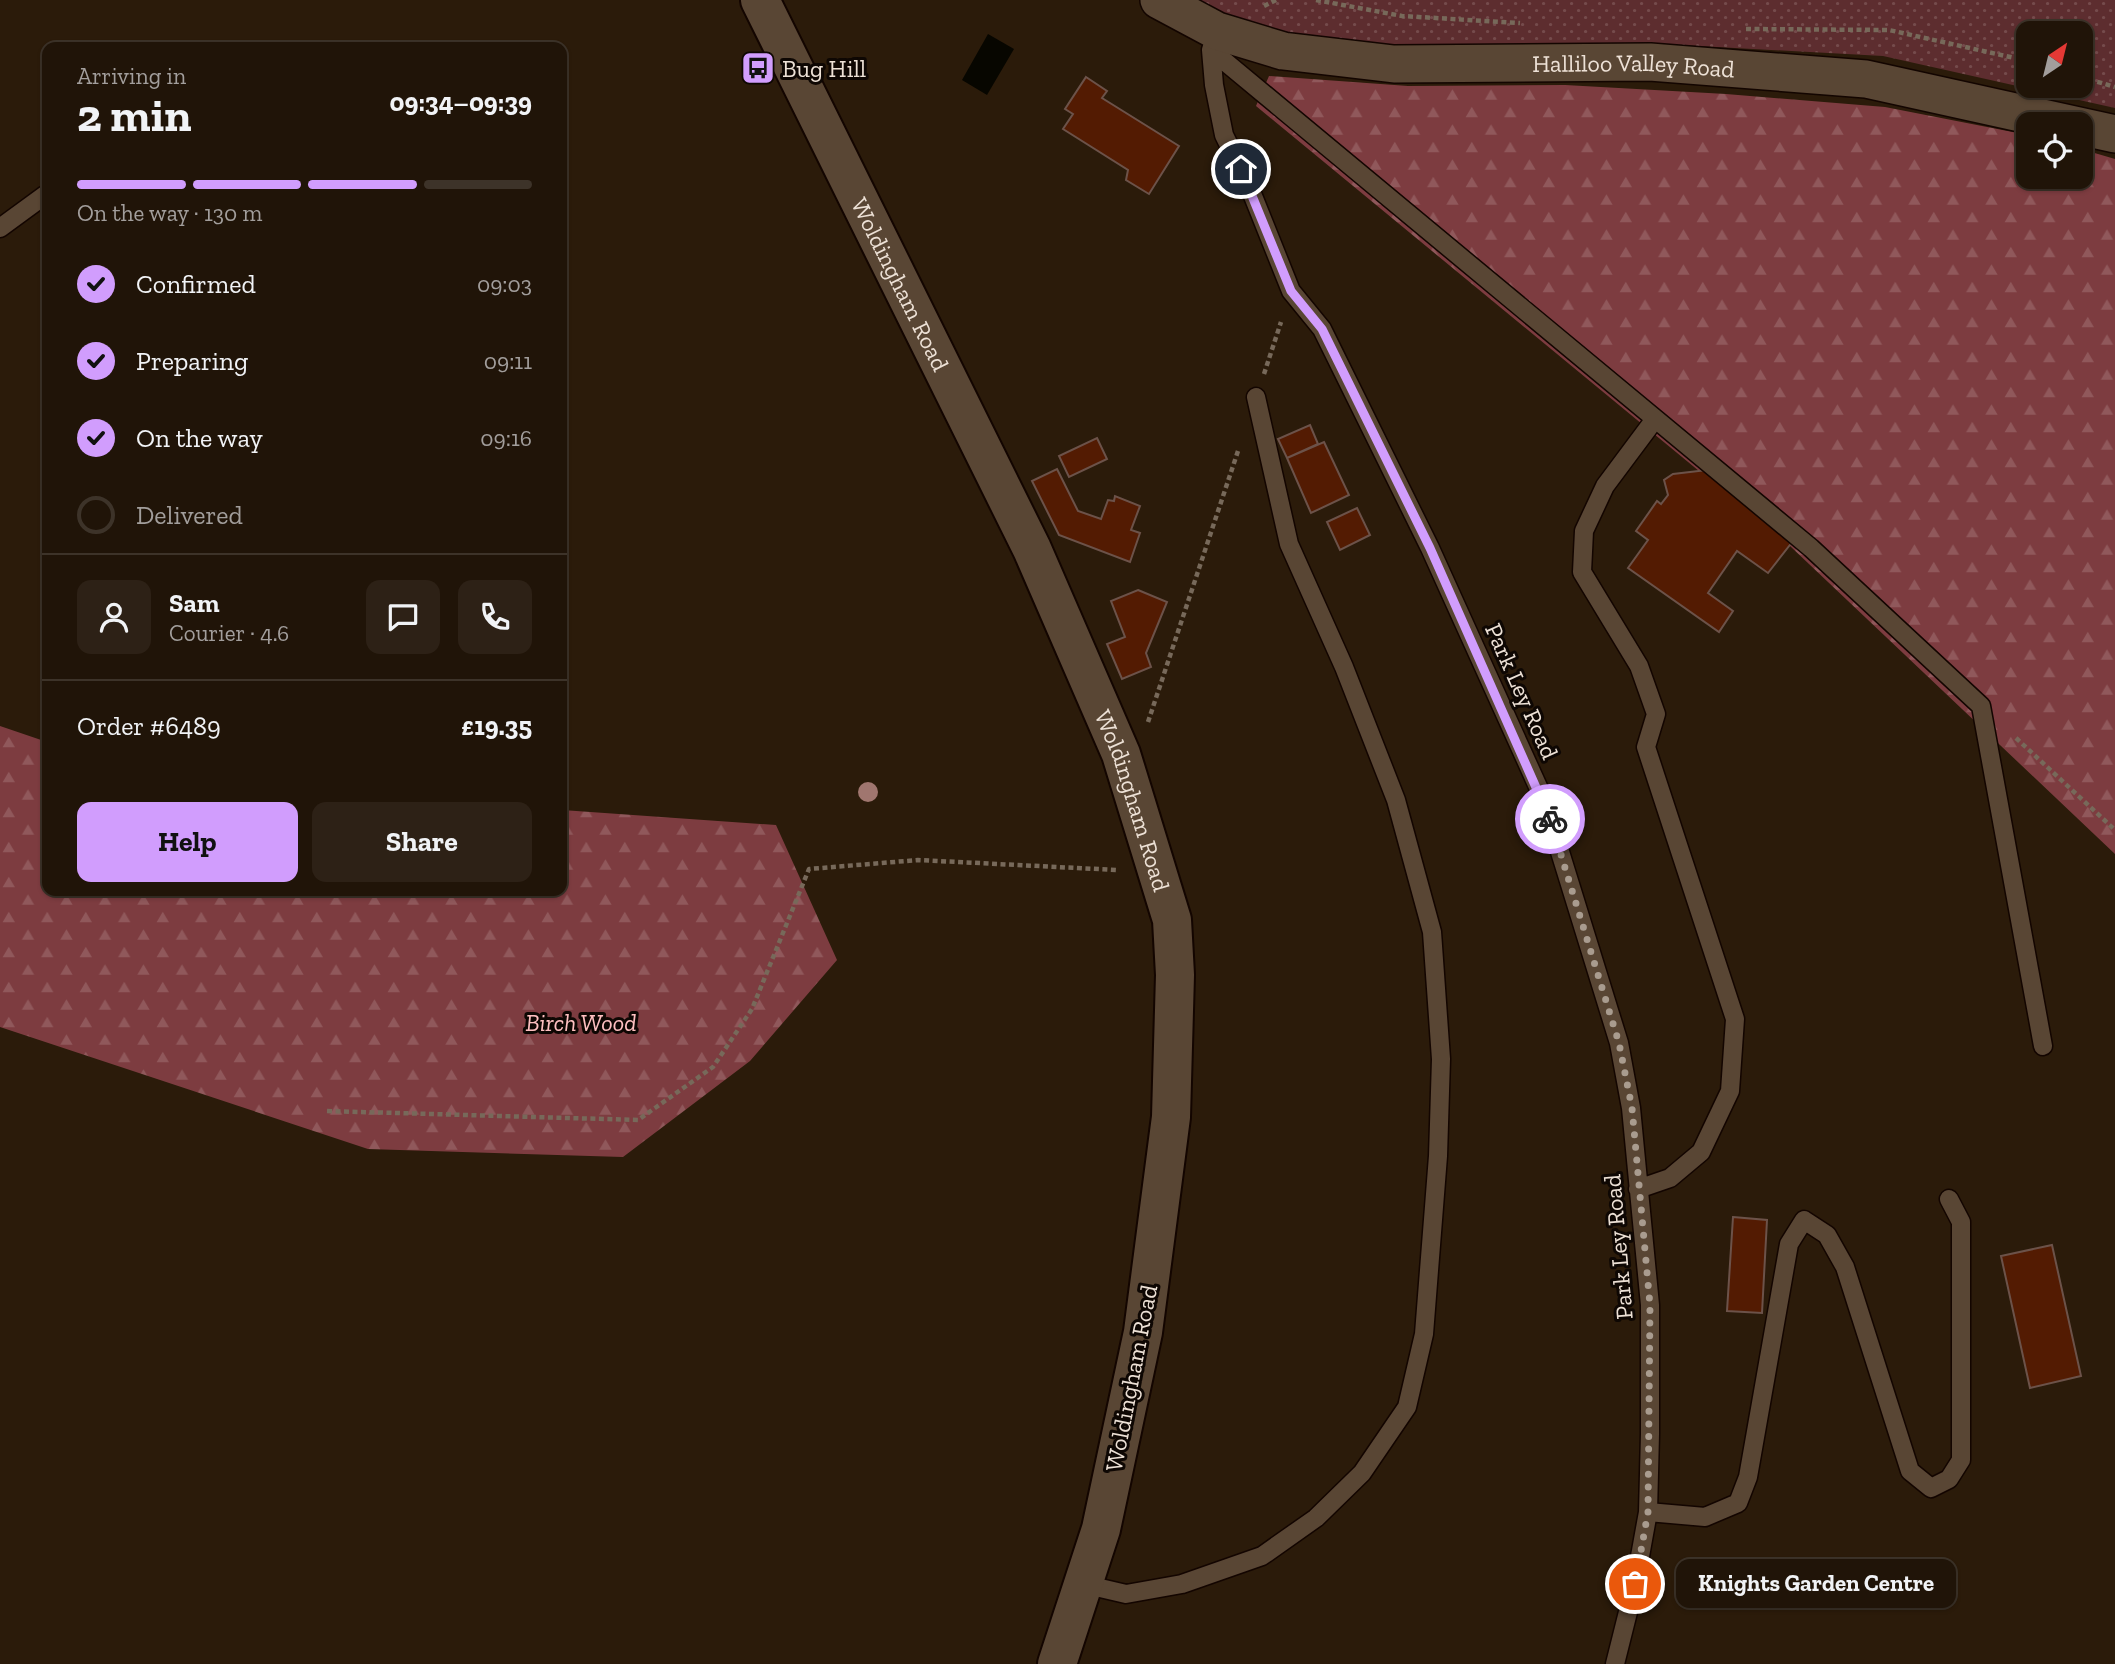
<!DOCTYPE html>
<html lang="en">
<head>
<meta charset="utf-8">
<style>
  body { margin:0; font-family:"Zilla Slab",serif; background:#2d2116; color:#f1f3f6; height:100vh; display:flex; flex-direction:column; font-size:26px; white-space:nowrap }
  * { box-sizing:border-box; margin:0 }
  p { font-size:23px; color:#a29e9c }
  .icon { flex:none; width:38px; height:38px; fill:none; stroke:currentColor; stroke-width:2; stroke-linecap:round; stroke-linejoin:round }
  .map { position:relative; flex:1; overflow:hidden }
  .side { position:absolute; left:42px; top:42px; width:525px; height:854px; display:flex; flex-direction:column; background:#201408; border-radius:14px; box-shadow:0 2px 5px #0004,0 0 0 2px #3d3329 }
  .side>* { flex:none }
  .needle { width:46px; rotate:35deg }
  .controls { position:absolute; left:2016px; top:21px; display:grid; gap:14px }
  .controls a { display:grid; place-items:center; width:77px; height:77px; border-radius:14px; background:#201408; box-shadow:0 2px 5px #0004,0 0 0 2px #3d3329; font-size:35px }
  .pin { position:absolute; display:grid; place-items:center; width:60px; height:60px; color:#fff; margin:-30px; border:4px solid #fff; border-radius:50%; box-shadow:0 2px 7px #0007 }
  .courier { position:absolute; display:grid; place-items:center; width:70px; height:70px; margin:-35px; border:5px solid #d19dfd; border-radius:50%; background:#fff; color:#222; box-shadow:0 2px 9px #0007 }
  .bubble { position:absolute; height:49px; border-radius:14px; background:#201408; box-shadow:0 2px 5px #0004,0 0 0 2px #3d3329; font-size:23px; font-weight:700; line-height:49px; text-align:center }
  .overview em { font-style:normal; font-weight:700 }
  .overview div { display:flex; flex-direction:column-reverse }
  .overview { display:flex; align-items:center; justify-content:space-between; height:119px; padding:0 35px }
  h1 { font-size:46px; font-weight:700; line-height:52px }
  .bar { display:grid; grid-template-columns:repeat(4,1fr); gap:10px 7px; align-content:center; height:84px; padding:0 35px }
  .bar i { height:9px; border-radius:5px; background:#3d3329 }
  .bar .active { background:#d19dfd }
  .bar p { grid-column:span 4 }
  .line { display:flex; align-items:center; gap:18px; padding:0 35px; border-top:2px solid #3d3329 }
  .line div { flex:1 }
  .round { display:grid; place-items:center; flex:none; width:74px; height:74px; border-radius:14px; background:#2d2116 }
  ol { padding:0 35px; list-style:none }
  li { display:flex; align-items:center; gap:21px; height:77px }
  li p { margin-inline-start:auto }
  li .icon { padding:7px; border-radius:50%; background:#d19dfd; color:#111; stroke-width:4 }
  li:last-child { color:#a29e9c }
  li i { width:38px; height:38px; border:4px solid #3d3329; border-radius:50% }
  .action { display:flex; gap:14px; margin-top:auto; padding:14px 35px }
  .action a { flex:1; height:80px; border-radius:14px; background:#d19dfd; color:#111; font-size:28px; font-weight:700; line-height:80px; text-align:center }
  .action a+a { background:#2d2116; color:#f1f3f6 }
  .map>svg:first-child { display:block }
  .green { fill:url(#green-dots); fill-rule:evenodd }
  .forest { fill:url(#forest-firs) }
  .water { fill:#070600 }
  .building { fill:#531b02; stroke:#6c5249; stroke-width:2 }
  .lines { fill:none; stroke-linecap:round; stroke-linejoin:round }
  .service-casing { stroke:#130500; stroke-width:21 }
  .minor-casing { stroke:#130500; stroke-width:40 }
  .tertiary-casing { stroke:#130500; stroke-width:42 }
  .path { stroke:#77695a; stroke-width:4.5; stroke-dasharray:5 3.5; stroke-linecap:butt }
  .service { stroke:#594634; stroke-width:18 }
  .minor { stroke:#594634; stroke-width:37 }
  .tertiary { stroke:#594634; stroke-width:38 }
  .tree { fill:#a0766f }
  .done { stroke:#a99c8f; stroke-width:7; stroke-dasharray:0 12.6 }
  .route { stroke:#d19dfd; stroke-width:9 }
  .labels { text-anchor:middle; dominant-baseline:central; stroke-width:6; stroke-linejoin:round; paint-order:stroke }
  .street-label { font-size:24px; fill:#ede1d6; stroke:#0e0703 }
  .poi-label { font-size:24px; fill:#ede1d6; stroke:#0e0703; text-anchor:start }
  .park-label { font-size:24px; font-style:italic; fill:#ffc0c1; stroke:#0e0703 }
</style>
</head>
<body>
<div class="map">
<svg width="2115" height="1664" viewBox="0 0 2115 1664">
  <defs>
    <pattern id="green-dots" width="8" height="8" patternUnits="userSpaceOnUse" patternTransform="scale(1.75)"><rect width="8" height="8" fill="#5d2d2f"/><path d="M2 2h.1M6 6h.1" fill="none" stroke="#754b4c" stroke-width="1.8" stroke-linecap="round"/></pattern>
    <pattern id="forest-firs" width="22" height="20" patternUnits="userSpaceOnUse" patternTransform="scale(1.75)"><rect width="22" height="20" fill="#7d3c40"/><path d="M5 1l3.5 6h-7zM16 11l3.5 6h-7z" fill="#90585b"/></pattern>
  </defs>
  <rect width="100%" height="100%" fill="#2b1b0a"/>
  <path class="green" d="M 1191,0 L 2115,0 L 2115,108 L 1883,56 L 1663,44 L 1403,49 L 1318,42 L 1248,25 ZM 2028,33 L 2081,33 L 2081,86 L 2028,86 Z"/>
  <path class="forest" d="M 1269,76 L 1408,86 L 1565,85 L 1726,94 L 1885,107 L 2028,135 L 2028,177 L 2081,177 L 2081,149 L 2115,159 L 2115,854 L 1790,546 L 1256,106 Z
    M 0,726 L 47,742 L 47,891 L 562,891 L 562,810 L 776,825 L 837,960 L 750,1061 L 623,1157 L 368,1149 L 0,1027 Z"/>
  <path class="water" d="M 988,34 L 1014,49 L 987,95 L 962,80 Z"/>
  <path class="building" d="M 1086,77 L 1107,91 L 1102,98 L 1179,146 L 1149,194 L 1126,180 L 1128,170 L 1063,129 L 1073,114 L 1065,109 Z
    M 1310,425 L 1318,444 L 1287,458 L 1278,439 Z
    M 1097,438 L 1107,459 L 1069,477 L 1059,456 Z
    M 1324,442 L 1349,495 L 1311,513 L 1287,458 Z
    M 1057,469 L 1078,511 L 1101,519 L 1108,500 L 1114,501 L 1115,496 L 1140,506 L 1131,530 L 1140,533 L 1130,562 L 1059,535 L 1032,481 Z
    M 1707,470 L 1793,541 L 1768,573 L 1737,551 L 1708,593 L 1733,611 L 1719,632 L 1628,568 L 1648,540 L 1636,531 L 1657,501 L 1661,504 L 1668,495 L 1664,480 L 1673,474 Z
    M 1357,508 L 1370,535 L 1340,550 L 1327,522 Z
    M 1138,590 L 1167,602 L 1146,653 L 1151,667 L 1122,679 L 1107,644 L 1125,637 L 1111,601 Z
    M 1733,1217 L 1767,1220 L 1762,1313 L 1727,1311 Z
    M 2052,1245 L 2081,1376 L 2030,1388 L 2001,1256 Z"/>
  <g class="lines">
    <defs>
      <path id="service" d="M 1217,31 L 1211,50 L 1214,85 L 1224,135 L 1249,186 L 1291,291 L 1322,329 L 1430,548 L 1544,800 L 1619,1043 L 1631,1108 L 1650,1305 L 1650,1434 L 1648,1512 L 1635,1584 L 1615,1664
        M 1211,50 L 1811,548 L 1981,706 L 2043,1046
        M 0,228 L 45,195
        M 1638,1189 L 1670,1178 L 1701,1152 L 1730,1091 L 1735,1019 L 1646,747 L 1656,714 L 1639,666 L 1582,572 L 1584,531 L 1605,486 L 1655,419
        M 1648,1512 L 1705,1517 L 1738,1503 L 1748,1477 L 1789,1244 L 1804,1220 L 1827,1235 L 1845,1267 L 1910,1471 L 1931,1488 L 1949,1479 L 1961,1460 L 1961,1222 L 1949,1199
        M 1083,1584 L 1126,1594 L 1182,1584 L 1262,1556 L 1316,1518 L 1362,1473 L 1407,1407 L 1424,1334 L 1438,1156 L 1441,1059 L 1432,932 L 1396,800 L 1344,667 L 1289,544 L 1256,397"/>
      <g id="minor">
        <path id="s1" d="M 1159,0 L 1217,31 L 1283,51 L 1394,64 L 1650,62 L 1866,79 L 2115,134"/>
      </g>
      <g id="tertiary">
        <path id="s2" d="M 760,0 L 1032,549 L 1121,754 L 1172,920 L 1175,975 L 1171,1117 L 1143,1332 L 1101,1529 L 1057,1664"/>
      </g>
    </defs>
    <use href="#service" class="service-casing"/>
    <use href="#minor" class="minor-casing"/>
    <use href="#tertiary" class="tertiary-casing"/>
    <path class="path" d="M 1316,0 L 1402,16 L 1520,23
      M 1264,6 L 1276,0
      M 1746,29 L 1889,30 L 2028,61
      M 2081,77 L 2115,87
      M 1264,374 L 1281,322
      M 1148,722 L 1239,448
      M 2016,738 L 2115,830
      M 327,1111 L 638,1120 L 713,1067 L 752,1009 L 809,869 L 918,860 L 1117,870"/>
    <use href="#service" class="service"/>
    <use href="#minor" class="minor"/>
    <use href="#tertiary" class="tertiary"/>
  </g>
  <circle class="tree" cx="868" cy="792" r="10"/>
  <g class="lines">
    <path class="done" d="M 1550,819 L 1619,1043 L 1632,1108 L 1650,1305 L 1648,1512 L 1635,1584"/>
    <path class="route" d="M 1241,169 L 1291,291 L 1322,329 L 1430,548 L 1550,819"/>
  </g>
  <defs>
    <symbol id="bus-square" viewBox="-11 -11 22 22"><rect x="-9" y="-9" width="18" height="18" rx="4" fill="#d19dfd" stroke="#0e0703"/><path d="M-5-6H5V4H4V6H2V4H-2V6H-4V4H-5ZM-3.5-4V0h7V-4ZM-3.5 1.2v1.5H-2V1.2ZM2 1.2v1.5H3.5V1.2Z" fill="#111"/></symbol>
  </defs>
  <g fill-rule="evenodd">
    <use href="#bus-square" x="739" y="49" width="38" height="38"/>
  </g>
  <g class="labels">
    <g class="street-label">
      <text stroke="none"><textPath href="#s1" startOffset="486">Halliloo Valley Road</textPath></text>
      <text stroke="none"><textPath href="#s2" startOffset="317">Woldingham Road</textPath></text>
      <text transform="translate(1522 691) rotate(66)">Park Ley Road</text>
      <text stroke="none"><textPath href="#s2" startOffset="884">Woldingham Road</textPath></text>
      <text transform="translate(1618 1247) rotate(-95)">Park Ley Road</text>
      <text transform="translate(1131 1378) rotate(-79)">Woldingham Road</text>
    </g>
    <g class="poi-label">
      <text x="782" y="68">Bug Hill</text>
    </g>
    <g class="park-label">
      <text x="581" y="1022">Birch Wood</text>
    </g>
  </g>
</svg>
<div class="controls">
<a><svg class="needle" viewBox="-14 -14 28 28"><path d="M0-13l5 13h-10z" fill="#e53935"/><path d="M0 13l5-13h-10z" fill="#a29e9c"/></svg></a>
<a><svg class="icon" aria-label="locate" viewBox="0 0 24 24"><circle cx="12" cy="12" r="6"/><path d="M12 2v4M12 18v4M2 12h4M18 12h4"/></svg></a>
</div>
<div class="pin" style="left:1635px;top:1584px;background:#ea580c"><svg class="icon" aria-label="bag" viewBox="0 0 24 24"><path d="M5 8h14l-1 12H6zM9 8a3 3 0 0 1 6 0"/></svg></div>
<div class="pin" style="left:1241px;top:169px;background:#1f2937"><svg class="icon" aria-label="home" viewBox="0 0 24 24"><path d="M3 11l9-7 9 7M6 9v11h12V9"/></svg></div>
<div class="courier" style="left:1550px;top:819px"><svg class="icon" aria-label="bike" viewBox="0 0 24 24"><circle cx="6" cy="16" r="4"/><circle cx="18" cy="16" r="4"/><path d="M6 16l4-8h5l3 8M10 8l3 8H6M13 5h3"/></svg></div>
<div class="bubble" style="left:1676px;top:1559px;width:280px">Knights Garden Centre</div>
<section class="side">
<div class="overview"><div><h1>2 min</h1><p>Arriving in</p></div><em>09:34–09:39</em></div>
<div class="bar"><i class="active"></i><i class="active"></i><i class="active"></i><i></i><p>On the way · 130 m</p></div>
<ol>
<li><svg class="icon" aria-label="check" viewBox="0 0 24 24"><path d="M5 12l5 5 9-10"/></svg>Confirmed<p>09:03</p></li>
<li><svg class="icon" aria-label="check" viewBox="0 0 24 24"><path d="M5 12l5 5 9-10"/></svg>Preparing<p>09:11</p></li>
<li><svg class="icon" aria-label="check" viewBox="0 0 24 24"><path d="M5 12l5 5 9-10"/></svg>On the way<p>09:16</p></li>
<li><i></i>Delivered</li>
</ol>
<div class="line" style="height:126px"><a class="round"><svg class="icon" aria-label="person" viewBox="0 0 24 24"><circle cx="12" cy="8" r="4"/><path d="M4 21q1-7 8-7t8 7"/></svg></a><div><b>Sam</b><p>Courier · 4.6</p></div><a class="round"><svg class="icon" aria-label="chat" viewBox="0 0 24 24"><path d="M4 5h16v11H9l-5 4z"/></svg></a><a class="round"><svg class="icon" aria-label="phone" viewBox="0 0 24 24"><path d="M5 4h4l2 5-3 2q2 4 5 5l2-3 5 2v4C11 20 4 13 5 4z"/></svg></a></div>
<div class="line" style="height:91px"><div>Order #6489</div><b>£19.35</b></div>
<div class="action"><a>Help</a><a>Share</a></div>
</section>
</div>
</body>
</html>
